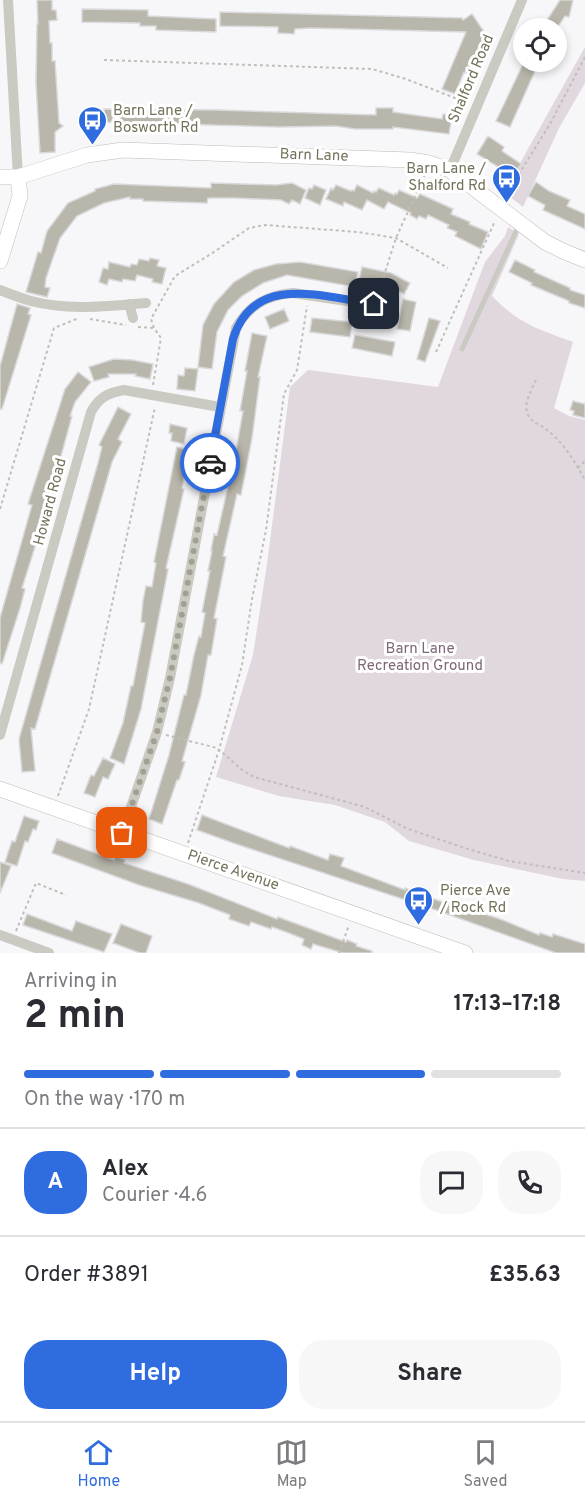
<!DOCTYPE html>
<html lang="en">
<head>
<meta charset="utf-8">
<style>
  body { margin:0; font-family:Overpass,sans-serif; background:#f7f7f7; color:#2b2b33; height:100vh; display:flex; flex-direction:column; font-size:22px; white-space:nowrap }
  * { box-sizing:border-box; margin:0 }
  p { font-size:20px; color:#7c7c81 }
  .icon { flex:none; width:33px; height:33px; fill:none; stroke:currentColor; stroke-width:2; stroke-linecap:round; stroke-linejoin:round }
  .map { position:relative; height:953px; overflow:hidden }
  .drawer { display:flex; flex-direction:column; background:#fff; flex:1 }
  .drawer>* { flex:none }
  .tools { position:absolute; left:513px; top:18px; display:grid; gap:12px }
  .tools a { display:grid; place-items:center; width:54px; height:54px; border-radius:50%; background:#fff; box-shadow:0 3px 9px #0003; font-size:30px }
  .pin { position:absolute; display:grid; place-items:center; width:51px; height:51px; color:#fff; margin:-26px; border-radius:12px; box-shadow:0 3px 9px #0006 }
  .courier { position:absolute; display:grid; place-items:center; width:60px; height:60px; margin:-30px; border:4px solid #2f6ce0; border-radius:50%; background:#fff; color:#222; box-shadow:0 2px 8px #0007 }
  .headline em { font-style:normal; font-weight:700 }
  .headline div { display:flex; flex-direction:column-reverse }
  .headline { display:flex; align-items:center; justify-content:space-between; height:102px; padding:0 24px }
  h1 { font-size:39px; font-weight:700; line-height:45px }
  .bar { display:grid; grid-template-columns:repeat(4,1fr); gap:9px 6px; align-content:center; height:72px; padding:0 24px }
  .bar i { height:8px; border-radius:4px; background:#e1e1e2 }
  .bar .current { background:#2f6ce0 }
  .bar p { grid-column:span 4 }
  .line { display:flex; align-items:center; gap:15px; padding:0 24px; border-top:2px solid #e1e1e2 }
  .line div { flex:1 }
  .round { display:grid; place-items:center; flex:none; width:63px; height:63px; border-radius:24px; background:#f7f7f7 }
  .action { display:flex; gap:12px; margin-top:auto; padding:12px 24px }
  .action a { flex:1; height:69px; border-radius:24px; background:#2f6ce0; color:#fff; font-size:24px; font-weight:700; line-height:69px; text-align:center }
  .action a+a { background:#f7f7f7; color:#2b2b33 }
  .menu { display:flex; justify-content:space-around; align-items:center; height:84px; border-top:2px solid #e1e1e2; background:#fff; font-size:16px; color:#7c7c81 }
  .menu a { display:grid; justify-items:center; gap:3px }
  .menu .current { color:#2f6ce0 }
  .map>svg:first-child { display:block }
  .green { fill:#e0d7df }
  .building { fill:#b9b7ab; stroke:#d9d8da; stroke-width:1.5 }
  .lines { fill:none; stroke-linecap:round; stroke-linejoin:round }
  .secondary-casing { stroke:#bebdb4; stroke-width:16 }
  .path { stroke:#c0bfba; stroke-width:2; stroke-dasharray:3 3; stroke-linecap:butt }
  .lane { stroke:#cac9c2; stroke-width:5 }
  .street { stroke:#cac9c2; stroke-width:10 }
  .secondary { stroke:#fff; stroke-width:15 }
  .done { stroke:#a2a092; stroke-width:6; stroke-dasharray:0 10.8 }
  .route { stroke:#2f6ce0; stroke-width:8 }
  .labels { text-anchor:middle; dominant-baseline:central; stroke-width:6; stroke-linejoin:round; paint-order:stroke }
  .street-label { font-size:15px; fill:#75725b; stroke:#fff }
  .poi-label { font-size:15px; fill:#75725b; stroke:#fff; text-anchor:start }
  .park-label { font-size:15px; fill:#7e6779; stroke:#fff }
</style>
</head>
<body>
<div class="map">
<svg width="585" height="953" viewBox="0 0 585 953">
  <rect width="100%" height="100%" fill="#f7f6f9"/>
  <path class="green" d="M 585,47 L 585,83 L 559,128 L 523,207 L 504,192 Z
    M 508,227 L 519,234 L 492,296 C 519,324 538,329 573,342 L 554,408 L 569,416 L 585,420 L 585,881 L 563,879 L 474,860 L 409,841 L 385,822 L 335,805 L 279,796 L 216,777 L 253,655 L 267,564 L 290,387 L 308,370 L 438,387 L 485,262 L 505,236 Z"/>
  <path class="building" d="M 37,0 L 52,0 L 52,10 L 56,10 L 57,20 L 49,21 L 50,43 L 52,43 L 52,61 L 55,61 L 59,123 L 63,126 L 55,132 L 55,152 L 40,153 L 36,83 L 37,24 L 38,24 Z
    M 560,0 L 573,0 L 569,17 L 565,16 L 557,28 L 542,28 Z
    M 82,9 L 148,10 L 148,16 L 216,19 L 216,32 L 156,30 L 156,26 L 140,26 L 140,23 L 82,22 Z
    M 220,12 L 462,18 L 463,20 L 472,14 L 489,39 L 479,46 L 468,74 L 464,72 L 455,94 L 442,89 L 466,32 L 310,28 L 295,29 L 294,34 L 278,33 L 278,27 L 220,26 Z
    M 524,62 L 539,62 L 510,127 L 496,121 Z
    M 376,108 L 393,108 L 393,112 L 442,119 L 443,114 L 452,115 L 449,134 L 393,127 L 393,129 L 355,129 L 336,126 L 279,127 L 104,122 L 104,109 L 216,110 L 376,115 Z
    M 488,136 L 504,147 L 502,151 L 521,164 L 513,176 L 477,154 Z
    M 536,182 L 549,191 L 570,200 L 567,206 L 585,214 L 585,229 L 543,210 L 545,205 L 528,196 Z
    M 211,183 L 276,185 L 292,183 L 306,190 L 300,204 L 292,200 L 289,204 L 281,200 L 234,198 L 208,198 L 207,203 L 143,201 L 143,199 L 130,199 L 130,197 L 104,203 L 77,216 L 60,238 L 46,278 L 45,287 L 50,288 L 47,297 L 26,292 L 38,252 L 41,253 L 47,231 L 68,203 L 95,191 L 95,189 L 114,184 L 211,188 Z
    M 314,185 L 326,190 L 320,205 L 305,198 L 309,188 L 312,189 Z
    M 336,185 L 351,191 L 352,190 L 354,191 L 357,185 L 373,193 L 374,191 L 376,192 L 379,188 L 394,195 L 395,193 L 397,194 L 399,190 L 417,198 L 420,194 L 453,209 L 451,214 L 470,222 L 469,224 L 488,232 L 481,249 L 455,236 L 457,232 L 447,228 L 449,225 L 428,215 L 426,219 L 419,216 L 417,219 L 410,215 L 411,213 L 388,202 L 384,209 L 367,200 L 362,210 L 344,202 L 343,206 L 326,199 L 331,188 L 333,190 Z
    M 150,258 L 159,260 L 157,266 L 166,268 L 162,284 L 152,282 L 153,279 L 137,275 L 135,281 L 123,279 L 122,282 L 109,279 L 107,285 L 99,282 L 103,268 L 108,269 L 109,262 L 130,267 L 131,264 L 137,265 L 139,259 L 149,261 Z
    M 515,260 L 535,270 L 534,272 L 570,288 L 570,290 L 585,295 L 585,308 L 569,303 L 569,301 L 531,285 L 532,283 L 509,272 Z
    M 300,262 L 358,272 L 355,287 L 287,275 L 263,283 L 242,296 L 228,310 L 217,332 L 212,369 L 198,367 L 203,325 L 214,304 L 234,282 L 254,270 L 276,264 Z
    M 362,267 L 391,273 L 410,283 L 404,294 L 387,285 L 359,280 Z
    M 403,299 L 416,302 L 410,331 L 397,329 Z
    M 17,304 L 30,308 L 28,314 L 31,315 L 2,409 L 0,409 L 0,366 Z
    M 284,309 L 289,321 L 270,329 L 265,317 Z
    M 312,318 L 352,322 L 350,337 L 310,332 Z
    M 429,318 L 440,321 L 425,362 L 417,359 Z
    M 252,333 L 267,336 L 258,377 L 260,377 L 252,438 L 241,495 L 237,494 L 223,556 L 226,557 L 214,618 L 217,619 L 211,655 L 208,655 L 201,695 L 182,761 L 185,762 L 179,780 L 177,780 L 162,824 L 149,819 L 169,755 L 184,695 L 186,695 L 194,655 L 199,636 L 201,637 L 205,613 L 202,612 L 210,571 L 208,571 L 212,551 L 211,551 L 214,534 L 217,535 L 236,451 L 243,411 L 240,411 L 247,371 L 245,371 Z
    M 355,335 L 395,342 L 392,356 L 352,348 Z
    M 114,359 L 132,360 L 153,364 L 150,379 L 135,376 L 136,374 L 108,374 L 109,377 L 94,381 L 89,367 Z
    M 185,368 L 198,369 L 195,391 L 177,389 L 178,375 L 184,376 Z
    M 78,372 L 91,382 L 75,402 L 70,416 L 72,416 L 61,456 L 42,511 L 44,512 L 39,530 L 40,531 L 22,588 L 25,589 L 20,608 L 2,664 L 0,663 L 0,618 L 32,505 L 28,504 L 65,389 Z
    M 573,401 L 585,404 L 585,418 L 573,415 L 574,411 L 570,410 Z
    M 118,407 L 131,414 L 118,439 L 122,442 L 112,462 L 35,729 L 31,728 L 35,771 L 22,772 L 19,739 L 98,463 L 102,447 L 99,445 Z
    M 170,424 L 187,428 L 184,444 L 171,441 L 172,433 L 169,433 Z
    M 177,447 L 190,450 L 182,488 L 184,489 L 166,568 L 168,569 L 165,585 L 141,709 L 124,764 L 110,758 L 123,723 L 131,686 L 133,686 L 145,623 L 141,622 L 143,601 L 146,586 L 152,587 L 156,563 L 154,562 Z
    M 103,758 L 115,764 L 108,779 L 103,777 L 95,797 L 84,793 L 91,775 L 94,776 Z
    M 202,815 L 289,848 L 290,846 L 328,860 L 330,854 L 344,858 L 341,866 L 405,890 L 405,888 L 442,902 L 443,901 L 500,919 L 539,935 L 540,933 L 552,937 L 553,934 L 585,944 L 585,953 L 556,953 L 436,910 L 236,844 L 197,830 Z
    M 24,816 L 39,821 L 36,830 L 33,829 L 28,842 L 25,841 L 17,866 L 5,862 L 12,841 L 15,842 Z
    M 57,839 L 114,860 L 115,856 L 125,860 L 124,863 L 188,884 L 277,919 L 278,917 L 346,942 L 347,940 L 357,944 L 356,946 L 372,951 L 372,953 L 343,953 L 313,944 L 311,949 L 302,945 L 304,939 L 286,932 L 272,927 L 271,929 L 251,922 L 249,926 L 229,919 L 230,915 L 199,903 L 139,885 L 52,853 Z
    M 0,862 L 11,866 L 0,893 Z
    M 27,914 L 72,931 L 76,921 L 112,934 L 104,952 L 23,925 Z
    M 121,924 L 152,936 L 146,953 L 140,953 L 113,943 Z"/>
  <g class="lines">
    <defs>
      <path id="secondary" d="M 0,177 L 18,177 L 87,155 L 123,150 L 410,160 L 429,163 L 450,170 L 545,242 L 563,251 L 585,260
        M 0,261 L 20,196 L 18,177
        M 0,789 L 465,953"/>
    </defs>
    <use href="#secondary" class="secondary-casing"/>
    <path class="path" d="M 104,60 L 372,69 L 406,79 L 468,103
      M 506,195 L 550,124 L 585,57
      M 378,294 L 396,238 L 425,174
      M 90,319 L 126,325
      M 138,327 L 153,328
      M 436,352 L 495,221
      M 536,380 C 532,389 524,402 527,412 C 530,423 539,423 547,430 C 564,443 575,462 585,480
      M 153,385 L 161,338 L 154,328 L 151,319 L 175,276 L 211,254 L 249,228 L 265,225 L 358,232 L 396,238 L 448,268
      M 578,468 L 585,461
      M 0,509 L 54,328 L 79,318
      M 166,735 L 217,748 L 242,770 L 254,777 L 365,807 L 408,829 L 468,849 L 509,861 L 585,873
      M 58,796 L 89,709 L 155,407
      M 188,843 L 219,750 L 242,665 L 252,599 L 266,530 L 284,394 L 297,370 L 307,306
      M 16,931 L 36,883 L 66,895
      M 339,953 L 349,925"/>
    <path class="lane" d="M 462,349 L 519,225"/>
    <path class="street" d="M 8,0 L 18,177
      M 450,170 L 522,0
      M 0,290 C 10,294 20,298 31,301 C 69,311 107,306 146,303
      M 129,304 L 133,318
      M 0,735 L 91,412 C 99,397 108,393 124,390 L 220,407
      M 122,833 L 157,732 L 170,678 L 236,328 C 249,305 267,295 293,293 L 374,305
      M 0,935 L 49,953"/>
    <use href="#secondary" class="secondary"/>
  </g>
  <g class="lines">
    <path class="done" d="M 122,833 L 157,732 L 161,714 L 170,678 L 210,463"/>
    <path class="route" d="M 210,463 L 233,339 C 254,272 323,297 374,304"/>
  </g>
  <defs>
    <symbol id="bus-pin" viewBox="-11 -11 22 30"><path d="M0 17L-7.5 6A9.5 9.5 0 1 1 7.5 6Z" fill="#2f6ce0" stroke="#fff"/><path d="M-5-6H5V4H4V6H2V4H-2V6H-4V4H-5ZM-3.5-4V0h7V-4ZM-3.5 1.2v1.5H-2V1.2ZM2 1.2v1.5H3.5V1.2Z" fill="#fff"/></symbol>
  </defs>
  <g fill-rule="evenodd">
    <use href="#bus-pin" x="76" y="104" width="33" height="45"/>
    <use href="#bus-pin" x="490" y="162" width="33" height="45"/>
    <use href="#bus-pin" x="402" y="884" width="33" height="45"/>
  </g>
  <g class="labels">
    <g class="street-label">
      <text transform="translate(472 79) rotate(-67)">Shalford Road</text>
      <text transform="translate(314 156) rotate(2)">Barn Lane</text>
      <text transform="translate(51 502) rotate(-75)">Howard Road</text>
      <text transform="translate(233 871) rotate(19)">Pierce Avenue</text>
    </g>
    <g class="poi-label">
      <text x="113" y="111">Barn Lane /<tspan x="113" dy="17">Bosworth Rd</tspan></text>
      <text x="486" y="169" text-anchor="end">Barn Lane /<tspan x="486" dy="17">Shalford Rd</tspan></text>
      <text x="440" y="891">Pierce Ave<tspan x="440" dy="17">/ Rock Rd</tspan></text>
    </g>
    <g class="park-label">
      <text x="420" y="649">Barn Lane<tspan x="420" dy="17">Recreation Ground</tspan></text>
    </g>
  </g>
</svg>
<div class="tools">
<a><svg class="icon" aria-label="locate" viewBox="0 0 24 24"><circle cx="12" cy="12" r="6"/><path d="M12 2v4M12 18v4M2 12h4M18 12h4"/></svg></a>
</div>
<div class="pin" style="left:122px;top:833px;background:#ea580c"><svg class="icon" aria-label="bag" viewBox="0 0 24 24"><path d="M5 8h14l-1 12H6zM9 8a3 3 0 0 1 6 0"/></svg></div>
<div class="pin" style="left:374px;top:304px;background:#1f2937"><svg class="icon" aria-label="home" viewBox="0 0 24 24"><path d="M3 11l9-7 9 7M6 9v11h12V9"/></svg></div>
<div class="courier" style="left:210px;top:463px"><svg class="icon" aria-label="car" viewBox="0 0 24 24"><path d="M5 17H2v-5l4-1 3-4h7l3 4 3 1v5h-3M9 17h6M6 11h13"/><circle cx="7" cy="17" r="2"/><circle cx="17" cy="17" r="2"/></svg></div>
</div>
<section class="drawer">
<div class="headline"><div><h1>2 min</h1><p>Arriving in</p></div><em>17:13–17:18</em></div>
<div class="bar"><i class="current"></i><i class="current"></i><i class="current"></i><i></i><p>On the way · 170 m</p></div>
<div class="line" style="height:108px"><b class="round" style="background:#2f6ce0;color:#fff">A</b><div><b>Alex</b><p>Courier · 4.6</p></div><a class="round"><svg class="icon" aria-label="chat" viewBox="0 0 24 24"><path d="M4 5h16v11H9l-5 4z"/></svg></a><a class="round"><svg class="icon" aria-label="phone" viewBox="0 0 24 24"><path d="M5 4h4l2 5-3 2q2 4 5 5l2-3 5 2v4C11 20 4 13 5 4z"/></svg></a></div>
<div class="line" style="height:78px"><div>Order #3891</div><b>£35.63</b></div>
<div class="action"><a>Help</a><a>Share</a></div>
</section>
<nav class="menu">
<a class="current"><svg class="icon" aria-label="home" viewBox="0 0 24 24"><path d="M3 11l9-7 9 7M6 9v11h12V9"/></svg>Home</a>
<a><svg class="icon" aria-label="map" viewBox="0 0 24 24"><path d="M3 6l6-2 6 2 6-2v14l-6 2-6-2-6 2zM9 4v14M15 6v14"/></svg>Map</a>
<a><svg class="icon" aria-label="saved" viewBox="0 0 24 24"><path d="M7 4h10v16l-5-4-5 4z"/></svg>Saved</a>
</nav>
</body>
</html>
